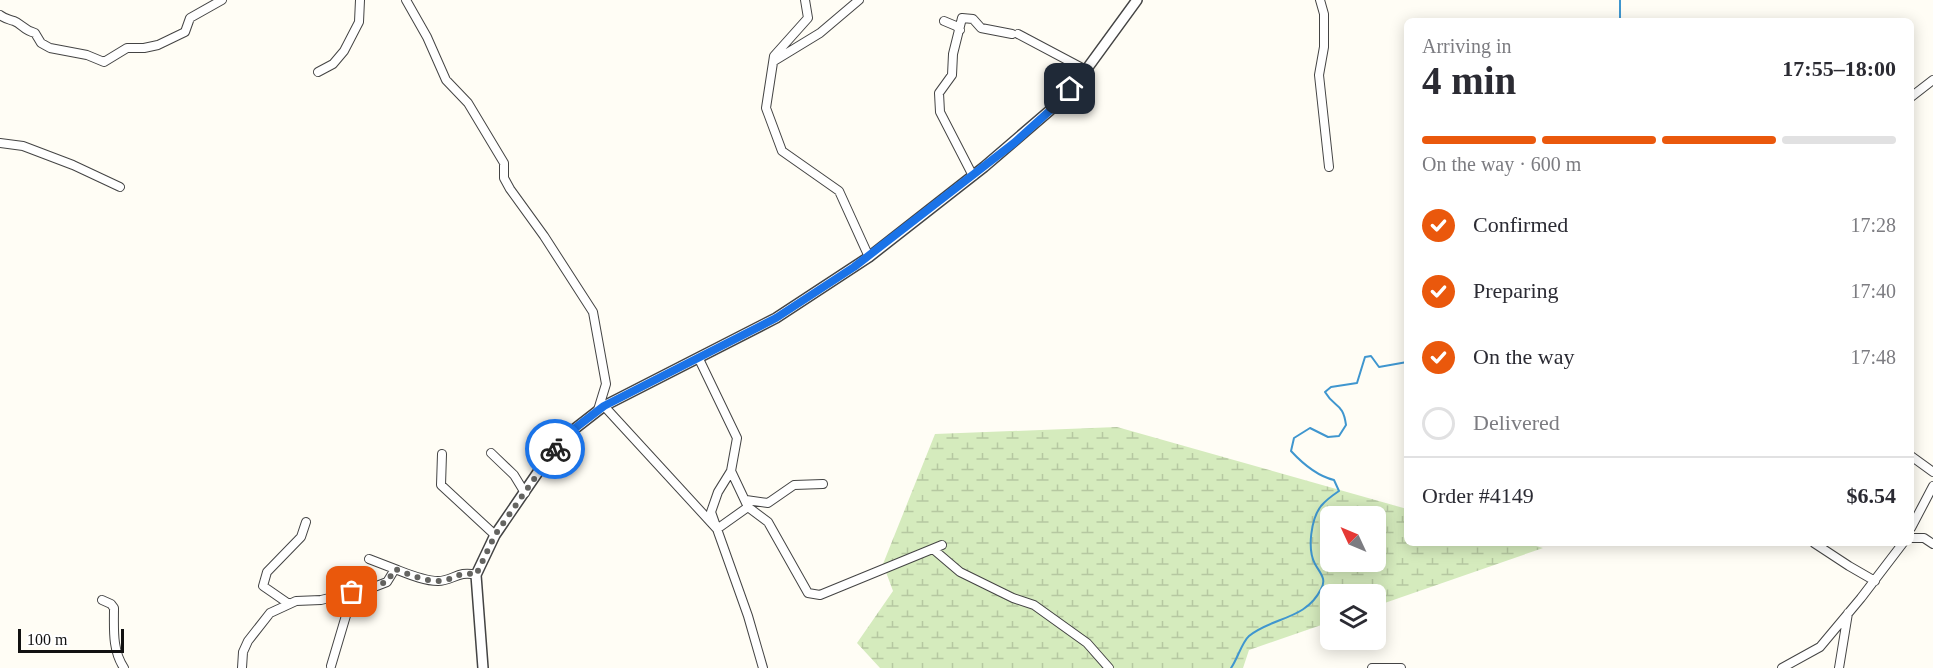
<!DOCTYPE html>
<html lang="en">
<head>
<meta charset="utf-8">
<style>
  body { margin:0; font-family:Georgia,serif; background:#f7f7f7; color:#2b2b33; height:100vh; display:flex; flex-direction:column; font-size:22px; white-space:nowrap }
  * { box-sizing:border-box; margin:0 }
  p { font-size:20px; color:#7c7c81 }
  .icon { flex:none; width:33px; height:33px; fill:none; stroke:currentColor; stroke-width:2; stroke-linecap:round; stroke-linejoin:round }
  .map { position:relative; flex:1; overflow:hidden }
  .side { position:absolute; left:1404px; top:18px; width:510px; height:528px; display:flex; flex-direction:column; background:#fff; border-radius:9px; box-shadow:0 3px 15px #0003 }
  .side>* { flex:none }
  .needle { width:39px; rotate:314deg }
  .buttons { position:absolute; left:1320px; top:506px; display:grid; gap:12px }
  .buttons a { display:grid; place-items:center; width:66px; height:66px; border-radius:9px; background:#fff; box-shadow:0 3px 15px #0003; font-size:30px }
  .scale { position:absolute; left:18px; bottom:15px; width:106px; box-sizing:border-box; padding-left:6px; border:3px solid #111; border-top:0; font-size:16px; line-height:21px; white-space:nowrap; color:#111; -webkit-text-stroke:4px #fff; paint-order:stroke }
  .pin { position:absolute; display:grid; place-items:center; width:51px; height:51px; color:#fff; margin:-26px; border-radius:12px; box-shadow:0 3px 9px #0006 }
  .courier { position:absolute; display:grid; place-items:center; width:60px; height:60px; margin:-30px; border:4px solid #1a73e8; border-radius:50%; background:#fff; color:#222; box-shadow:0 2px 8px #0007 }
  .overview em { font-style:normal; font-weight:600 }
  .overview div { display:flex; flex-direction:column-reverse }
  .overview { display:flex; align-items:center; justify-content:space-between; height:102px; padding:0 18px }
  h1 { font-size:39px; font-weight:600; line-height:45px }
  .bar { display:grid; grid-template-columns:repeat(4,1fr); gap:9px 6px; align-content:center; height:72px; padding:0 18px }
  .bar i { height:8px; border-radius:4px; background:#e1e1e2 }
  .bar .current { background:#ea580c }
  .bar p { grid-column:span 4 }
  .line { display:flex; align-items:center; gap:15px; padding:0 18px; border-top:2px solid #e1e1e2 }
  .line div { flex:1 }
  ol { padding:0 18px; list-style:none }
  li { display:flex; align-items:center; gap:18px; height:66px }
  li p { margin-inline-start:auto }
  li .icon { padding:6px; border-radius:50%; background:#ea580c; color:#fff; stroke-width:4 }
  li:last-child { color:#7c7c81 }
  li i { width:33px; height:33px; border:3px solid #e1e1e2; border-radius:50% }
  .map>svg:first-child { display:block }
  .wetland { fill:url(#wetland-marsh); fill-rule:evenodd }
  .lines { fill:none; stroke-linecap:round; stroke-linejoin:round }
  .stream { stroke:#3f96cf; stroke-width:2 }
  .minor-casing { stroke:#444; stroke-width:10 }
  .tertiary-casing { stroke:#444; stroke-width:12 }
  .minor { stroke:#fff; stroke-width:8 }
  .tertiary { stroke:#fff; stroke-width:9 }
  .done { stroke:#646461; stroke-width:6; stroke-dasharray:0 10.8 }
  .route { stroke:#1a73e8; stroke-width:8 }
</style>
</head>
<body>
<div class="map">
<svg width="1933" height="668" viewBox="0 0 1933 668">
  <defs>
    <pattern id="wetland-marsh" width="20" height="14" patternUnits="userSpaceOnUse" patternTransform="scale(1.5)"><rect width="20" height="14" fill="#d5ebbd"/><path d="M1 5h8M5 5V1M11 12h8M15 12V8" fill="none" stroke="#b6c8a1"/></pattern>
  </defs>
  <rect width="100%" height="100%" fill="#fffdf5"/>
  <path class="wetland" d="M 1117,427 L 1407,509 L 1407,543 L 1526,543 L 1543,548 L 1376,606 L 1376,594 L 1330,594 L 1330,622 L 1249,650 L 1243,668 L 880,668 L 857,643 L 893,591 L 883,564 L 935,434 ZM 1330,516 L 1376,516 L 1376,561 L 1330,561 Z"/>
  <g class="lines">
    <path class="stream" d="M 1620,0 L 1620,21
      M 1407,342 L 1407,343
      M 1231,668 C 1237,660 1242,642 1249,636 C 1272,617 1306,620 1321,589 C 1327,579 1320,573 1315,564 C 1307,549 1311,519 1321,506 C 1326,500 1333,495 1339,491 L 1334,480 C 1317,476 1303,464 1291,451 L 1294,438 L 1310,428 L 1328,437 L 1339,436 L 1346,425 C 1343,402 1335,409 1325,392 L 1331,387 L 1357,383 L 1365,357 L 1371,356 L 1379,367 L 1407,362"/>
    <defs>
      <path id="minor" d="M 406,0 L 427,37 L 446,80 L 468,103 L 504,163 L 504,178 L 510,189 L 544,236 L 593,312 L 606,384 L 598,410
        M 805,0 L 808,18 L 774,56 L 766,108 L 782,151 L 839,191 L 869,257
        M 1320,0 L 1324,14 L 1324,47 L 1319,75 L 1329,167
        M 0,15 C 5,19 8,19 14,21 C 22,24 23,30 35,33 L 41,43 L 50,48 L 87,55 L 104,62 L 127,48 L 144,48 L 158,45 L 185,32 L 190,18 L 222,0
        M 944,21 L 956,26 L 960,30
        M 1018,34 L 1086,70
        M 774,61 L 820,33 L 859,0
        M 318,72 L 333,64 L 344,51 L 359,22 L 360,0
        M 1911,97 L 1933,80
        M 0,143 L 23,146 L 73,165 L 120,187
        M 973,176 L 940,112 L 939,93 L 952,75 L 953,54 L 962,18 L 973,19 L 981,28 L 1012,34
        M 699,359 L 737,438 L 731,471 L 718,492 L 711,512 L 717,529 L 748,507
        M 604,406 L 717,529 L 748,616 L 763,668
        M 491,453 L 514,475 L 525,493
        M 442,454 L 441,485 L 495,535
        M 1911,456 L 1933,472
        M 731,471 L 748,507 L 768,522 L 808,593 L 820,595 L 942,545
        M 746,500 L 768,503 L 794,485 L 823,484
        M 1911,528 L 1933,486
        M 1911,538 L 1924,538 L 1933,544
        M 1814,543 L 1849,566 L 1875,581
        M 933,549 L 960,572 L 1013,598 L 1034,605 L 1087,643 L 1109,668
        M 369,559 L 395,569
        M 102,600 L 111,604 L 114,608 C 114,629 112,650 124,668
        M 289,604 L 263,586 L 267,572 L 301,537 L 306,522
        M 331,666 L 353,592
        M 242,668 L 243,652 L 248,641 L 270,613 L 296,601 L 321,600 L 374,587 L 387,582 L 395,569 C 408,574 424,581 438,581 C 453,581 458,570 476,575
        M 1372,668 L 1401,668
        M 1782,668 L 1820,647 L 1861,598 L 1903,543
        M 1839,668 L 1848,613"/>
      <path id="tertiary" d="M 483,668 L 476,575 L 495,535 L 549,456 L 568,434 L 604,406 L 776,318 L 869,257 L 984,167 L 1055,106 L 1086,70 L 1137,0"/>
    </defs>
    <use href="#minor" class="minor-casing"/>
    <use href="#tertiary" class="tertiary-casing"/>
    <use href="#minor" class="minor"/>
    <use href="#tertiary" class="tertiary"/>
  </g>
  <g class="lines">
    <path class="done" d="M 352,592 L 387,582 L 395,569 C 408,574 424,581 438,581 C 453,581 459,570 476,575 L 495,535 L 555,449"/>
    <path class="route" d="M 555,449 L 570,432 L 604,406 L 776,318 L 854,267 L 1014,143 L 1055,106 L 1070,89"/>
  </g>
</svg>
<div class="buttons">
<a><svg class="needle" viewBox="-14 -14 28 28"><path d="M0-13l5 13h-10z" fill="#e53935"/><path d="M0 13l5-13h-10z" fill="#7c7c81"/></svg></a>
<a><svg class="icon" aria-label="layers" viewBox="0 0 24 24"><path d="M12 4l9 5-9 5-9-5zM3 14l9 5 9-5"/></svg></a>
</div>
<div class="scale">100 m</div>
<div class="pin" style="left:352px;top:592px;background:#ea580c"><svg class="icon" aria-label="bag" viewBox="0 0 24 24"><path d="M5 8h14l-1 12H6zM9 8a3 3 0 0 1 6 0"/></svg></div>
<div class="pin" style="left:1070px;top:89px;background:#1f2937"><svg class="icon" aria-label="home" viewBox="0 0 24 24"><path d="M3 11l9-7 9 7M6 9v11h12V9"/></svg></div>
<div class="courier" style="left:555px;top:449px"><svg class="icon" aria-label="bike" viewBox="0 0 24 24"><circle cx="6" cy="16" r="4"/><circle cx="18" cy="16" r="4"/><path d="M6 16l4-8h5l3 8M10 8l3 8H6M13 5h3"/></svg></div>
<section class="side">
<div class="overview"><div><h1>4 min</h1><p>Arriving in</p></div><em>17:55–18:00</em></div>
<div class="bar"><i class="current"></i><i class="current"></i><i class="current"></i><i></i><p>On the way · 600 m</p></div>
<ol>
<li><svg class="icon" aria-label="check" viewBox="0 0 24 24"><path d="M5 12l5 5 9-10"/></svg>Confirmed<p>17:28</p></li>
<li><svg class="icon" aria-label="check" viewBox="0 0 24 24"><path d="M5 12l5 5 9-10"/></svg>Preparing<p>17:40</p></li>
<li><svg class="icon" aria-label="check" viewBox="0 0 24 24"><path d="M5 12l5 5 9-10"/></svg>On the way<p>17:48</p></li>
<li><i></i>Delivered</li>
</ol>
<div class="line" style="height:78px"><div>Order #4149</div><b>$6.54</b></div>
</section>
</div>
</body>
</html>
